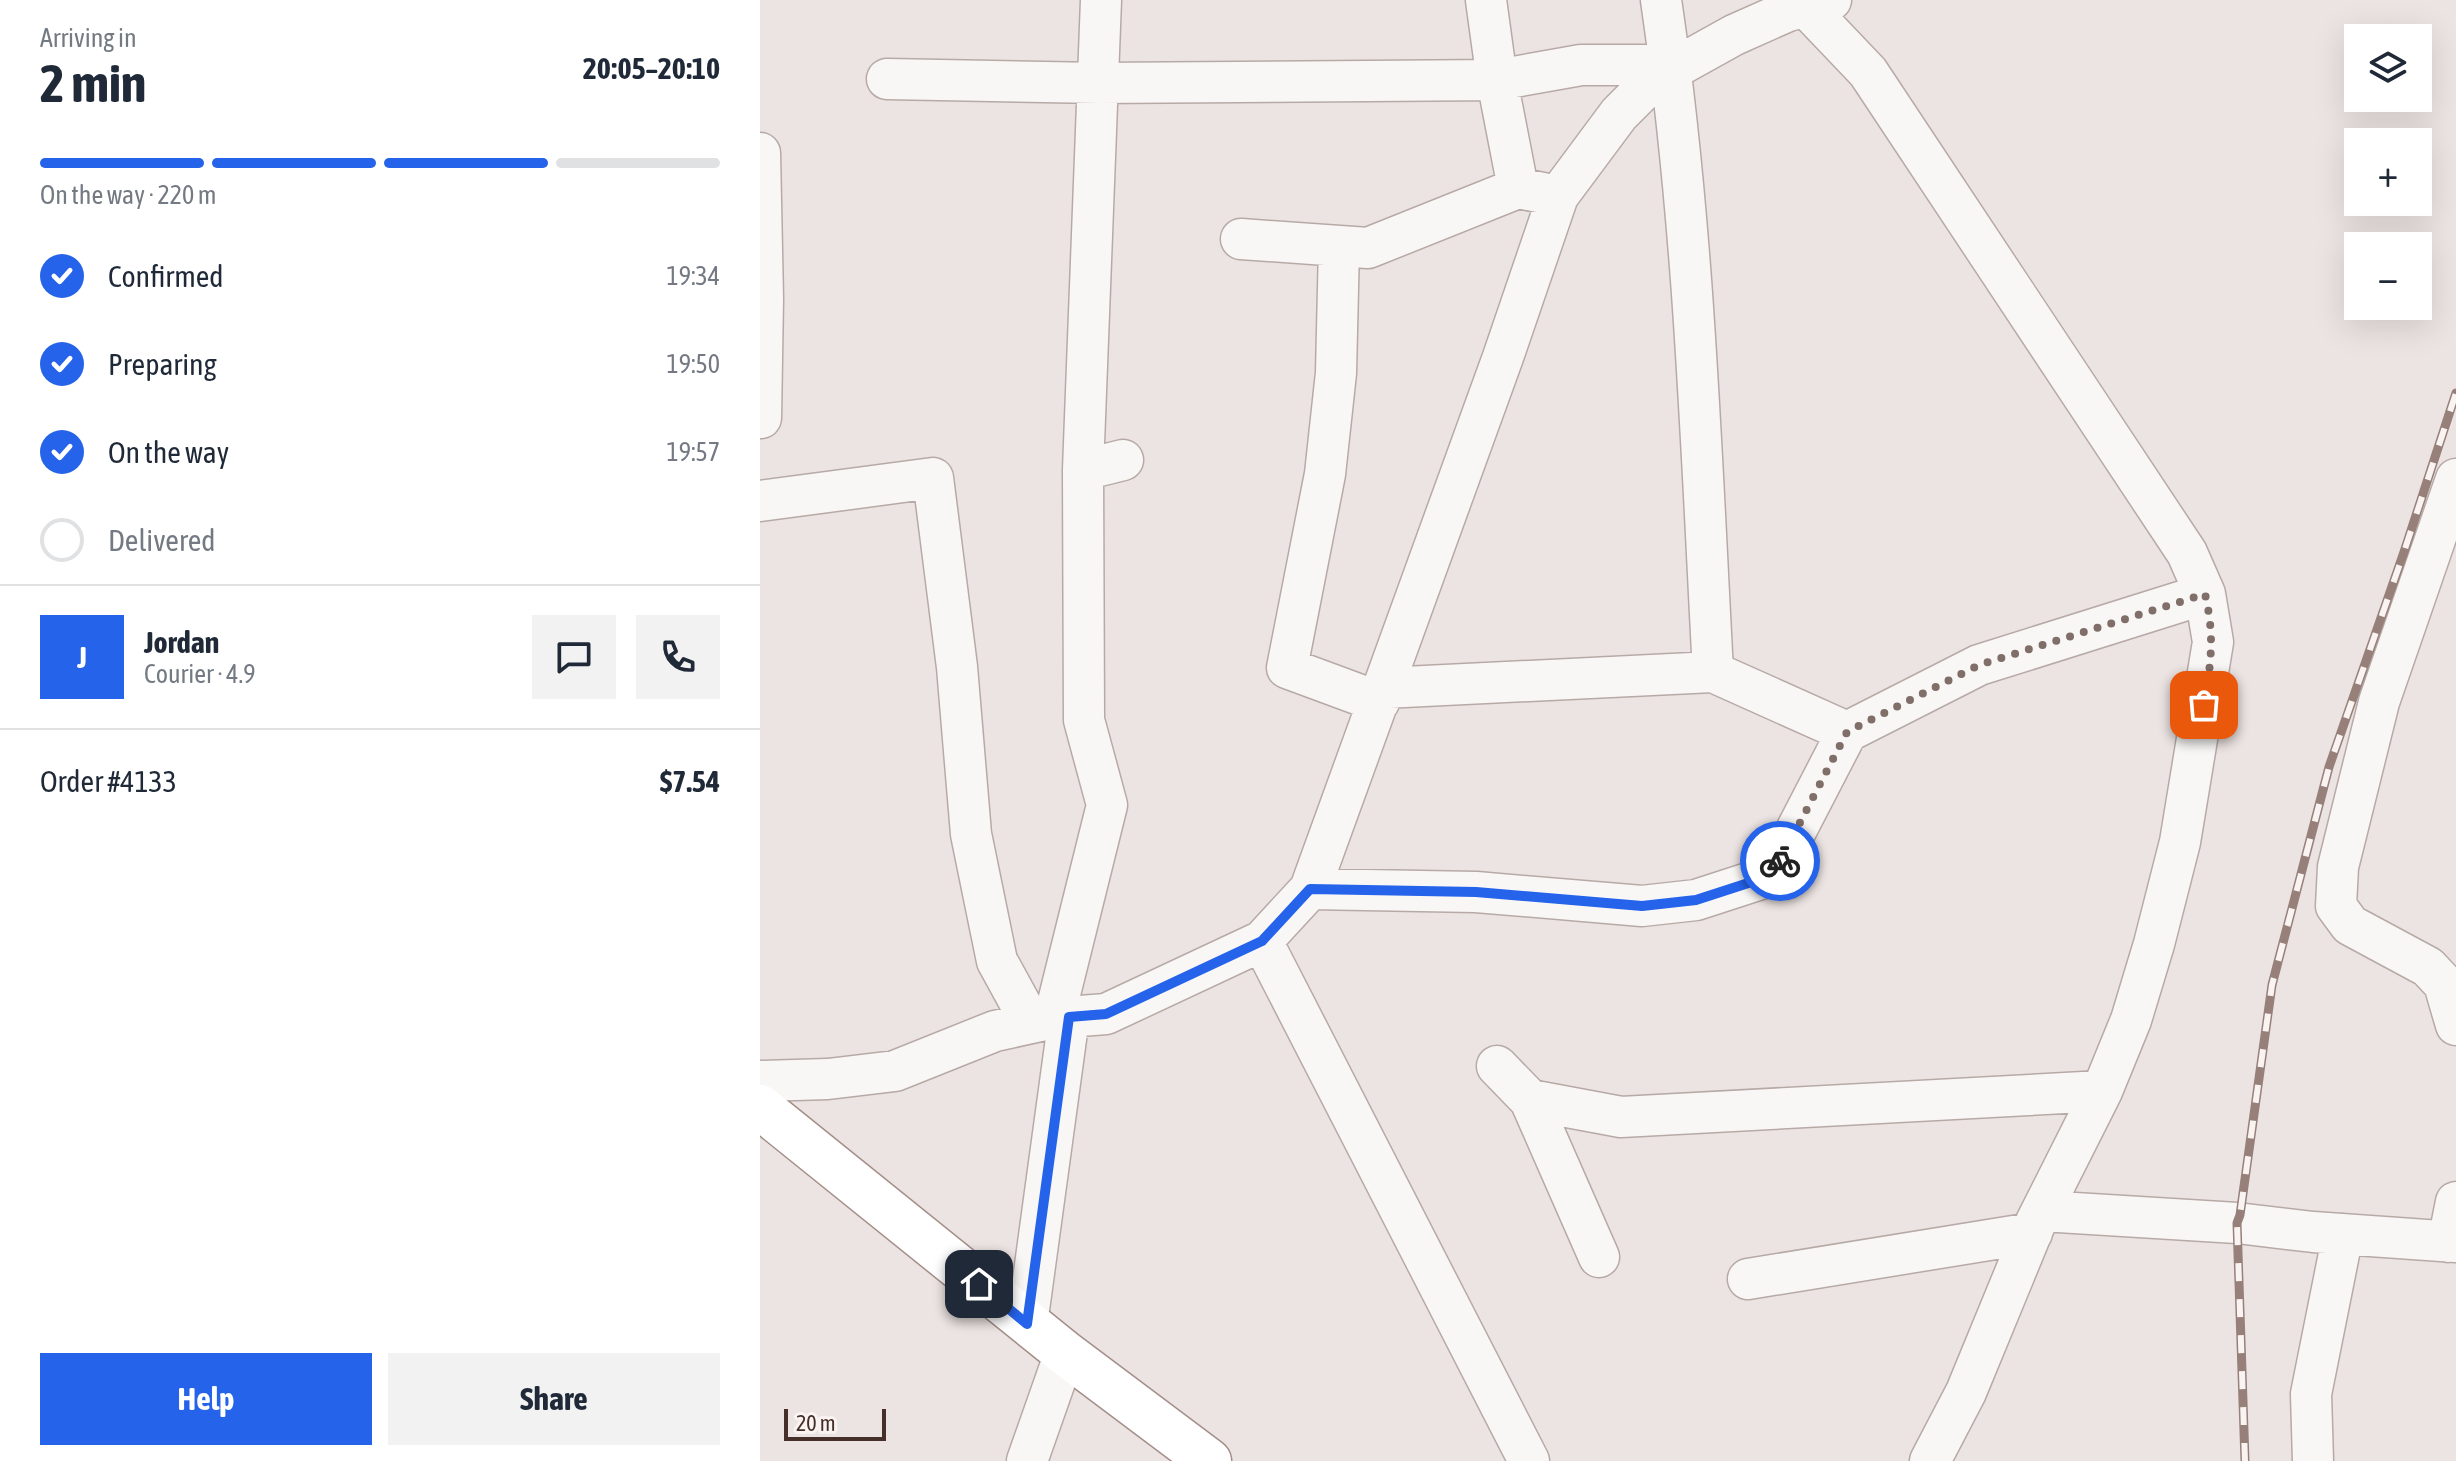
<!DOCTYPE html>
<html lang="en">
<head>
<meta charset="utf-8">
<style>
  body { margin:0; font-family:"Asap Condensed",sans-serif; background:#f2f2f3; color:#1f2937; height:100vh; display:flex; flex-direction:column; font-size:30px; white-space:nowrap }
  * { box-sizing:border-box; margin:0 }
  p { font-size:26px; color:#747a83 }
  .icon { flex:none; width:44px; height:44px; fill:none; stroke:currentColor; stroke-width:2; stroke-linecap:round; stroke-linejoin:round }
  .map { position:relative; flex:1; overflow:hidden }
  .drawer { display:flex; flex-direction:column; background:#fff; width:760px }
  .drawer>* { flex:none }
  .fabs { position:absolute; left:1584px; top:24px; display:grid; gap:16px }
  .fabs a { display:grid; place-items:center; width:88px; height:88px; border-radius:0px; background:#fff; box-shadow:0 8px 32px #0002; font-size:40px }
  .scale { position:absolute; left:24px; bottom:20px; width:102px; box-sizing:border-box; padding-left:8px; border:4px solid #462f28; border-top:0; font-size:22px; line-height:28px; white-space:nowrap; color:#462f28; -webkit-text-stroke:6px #f9f3f2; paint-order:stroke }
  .pin { position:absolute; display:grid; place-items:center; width:68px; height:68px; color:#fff; margin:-34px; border-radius:16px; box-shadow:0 4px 12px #0006 }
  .courier { position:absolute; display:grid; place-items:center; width:80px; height:80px; margin:-40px; border:6px solid #2563eb; border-radius:50%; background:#fff; color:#222; box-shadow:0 2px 10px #0007 }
  .headline em { font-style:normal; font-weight:700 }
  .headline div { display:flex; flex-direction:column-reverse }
  .headline { display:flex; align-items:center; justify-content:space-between; height:136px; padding:0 40px }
  h1 { font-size:52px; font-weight:700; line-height:60px }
  .bar { display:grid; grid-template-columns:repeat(4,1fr); gap:12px 8px; align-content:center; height:96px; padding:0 40px }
  .bar i { height:10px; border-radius:6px; background:#e0e1e3 }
  .bar .on { background:#2563eb }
  .bar p { grid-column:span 4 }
  .line { display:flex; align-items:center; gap:20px; padding:0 40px; border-top:2px solid #e0e1e3 }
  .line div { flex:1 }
  .round { display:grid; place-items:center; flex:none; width:84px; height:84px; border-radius:0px; background:#f2f2f3 }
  ol { padding:0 40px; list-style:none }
  li { display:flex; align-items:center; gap:24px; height:88px }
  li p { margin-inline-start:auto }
  li .icon { padding:8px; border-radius:50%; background:#2563eb; color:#fff; stroke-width:4 }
  li:last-child { color:#747a83 }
  li i { width:44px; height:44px; border:4px solid #e0e1e3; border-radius:50% }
  .cta { display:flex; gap:16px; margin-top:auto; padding:16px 40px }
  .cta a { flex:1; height:92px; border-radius:0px; background:#2563eb; color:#fff; font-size:32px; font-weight:700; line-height:92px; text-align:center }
  .cta a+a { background:#f2f2f3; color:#1f2937 }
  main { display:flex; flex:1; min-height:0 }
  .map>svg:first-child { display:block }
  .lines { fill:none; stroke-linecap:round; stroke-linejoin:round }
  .minor-casing { stroke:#b7aaa6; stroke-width:43 }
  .highway-casing { stroke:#a48e88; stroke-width:47 }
  .minor { stroke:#f9f7f6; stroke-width:40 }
  .highway { stroke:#fff; stroke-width:44 }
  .rail-casing { stroke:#97807a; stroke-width:9 }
  .rail { stroke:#f9f3f2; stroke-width:6; stroke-dasharray:18; stroke-linecap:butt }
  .done { stroke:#806e69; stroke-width:8; stroke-dasharray:0 14.4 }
  .route { stroke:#2563eb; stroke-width:10 }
</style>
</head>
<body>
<main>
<section class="drawer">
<div class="headline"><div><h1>2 min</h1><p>Arriving in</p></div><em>20:05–20:10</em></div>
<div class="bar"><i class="on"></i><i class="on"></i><i class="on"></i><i></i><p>On the way · 220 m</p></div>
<ol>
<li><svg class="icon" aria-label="check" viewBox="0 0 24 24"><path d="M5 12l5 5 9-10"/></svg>Confirmed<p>19:34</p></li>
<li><svg class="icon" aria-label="check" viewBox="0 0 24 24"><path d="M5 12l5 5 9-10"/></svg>Preparing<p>19:50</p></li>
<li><svg class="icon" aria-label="check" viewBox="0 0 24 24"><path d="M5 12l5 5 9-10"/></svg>On the way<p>19:57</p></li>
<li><i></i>Delivered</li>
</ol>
<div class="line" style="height:144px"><b class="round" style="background:#2563eb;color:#fff">J</b><div><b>Jordan</b><p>Courier · 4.9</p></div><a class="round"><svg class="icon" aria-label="chat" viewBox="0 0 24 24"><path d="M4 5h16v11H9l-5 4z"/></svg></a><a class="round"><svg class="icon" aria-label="phone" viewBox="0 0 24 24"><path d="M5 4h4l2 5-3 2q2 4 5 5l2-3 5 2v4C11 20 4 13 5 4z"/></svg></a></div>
<div class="line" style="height:104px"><div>Order #4133</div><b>$7.54</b></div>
<div class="cta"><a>Help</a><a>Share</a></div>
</section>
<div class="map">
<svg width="1696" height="1461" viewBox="0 0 1696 1461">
  <rect width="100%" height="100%" fill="#ece4e2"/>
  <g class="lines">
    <defs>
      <path id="minor" d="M 726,0 L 737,80 L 758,188
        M 901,0 C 934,223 941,447 953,672
        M 1046,0 L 1046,7 L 1108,72 L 1427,553 L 1445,594 L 1453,642 L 1420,842 L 1394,944 L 1371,1020 L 1342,1091 L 1276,1222 L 1206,1392 L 1170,1461
        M 127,79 L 339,83 L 737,80 L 821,65 L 886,65 L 911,70
        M 0,153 L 3,299 L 1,418
        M 481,239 L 608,248 L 758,188 L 798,196
        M 579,246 L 576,373 L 565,474 L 527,668 L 619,702
        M 323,470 L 341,0
        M 1696,479 L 1619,702 L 1578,867 L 1576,906 L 1590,925 L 1668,967 L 1684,984 L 1696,1025
        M 0,501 L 173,478 L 197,667 L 211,834 L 237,961 L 271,1023
        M 624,688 L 953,672 L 1087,732
        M 550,889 L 716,892 L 882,906 L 936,900 L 1013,875 L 1087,732 L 1219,665 L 1445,594
        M 294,1018 L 347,805 L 324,720 L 323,470 L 363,460
        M 737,1066 L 770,1100 L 839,1257
        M 0,1081 L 68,1079 L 135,1071 L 235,1031 L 294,1018 L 346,1014 L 502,941
        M 770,1100 L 861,1117 L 1342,1091
        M 1282,1211 L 1477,1223 L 1553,1232 L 1696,1242
        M 1688,1242 L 1696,1202
        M 988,1279 L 1272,1233
        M 267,1324 L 309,1017
        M 267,1461 L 305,1353
        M 769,1461 L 502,941 L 550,889 L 743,357 L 798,196 L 859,114 L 887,86 L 911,70 L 974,35 L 1028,11 L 1071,0
        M 1553,1461 L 1551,1394 L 1583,1234"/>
      <path id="highway" d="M 0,1107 L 305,1353 L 449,1461"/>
    </defs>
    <use href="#minor" class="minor-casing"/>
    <use href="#highway" class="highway-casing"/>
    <use href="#minor" class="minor"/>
    <use href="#highway" class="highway"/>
    <defs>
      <path id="rail" d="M 1485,1461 L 1477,1223 L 1480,1215 L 1512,985 L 1569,767 L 1644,552 L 1696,393"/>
    </defs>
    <use href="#rail" class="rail-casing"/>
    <use href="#rail" class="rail"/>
  </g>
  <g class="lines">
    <path class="done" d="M 1020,861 L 1087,732 L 1219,665 L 1445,594 C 1455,636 1451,663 1444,705"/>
    <path class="route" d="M 219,1284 L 267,1324 L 309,1017 L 346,1014 L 502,941 L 550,889 L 716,892 L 882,906 L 936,900 L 1013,875 L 1020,861"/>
  </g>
</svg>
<div class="fabs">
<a><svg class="icon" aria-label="layers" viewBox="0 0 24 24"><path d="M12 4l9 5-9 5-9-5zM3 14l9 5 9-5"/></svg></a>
<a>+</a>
<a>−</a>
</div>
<div class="scale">20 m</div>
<div class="pin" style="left:1444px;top:705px;background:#ea580c"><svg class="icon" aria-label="bag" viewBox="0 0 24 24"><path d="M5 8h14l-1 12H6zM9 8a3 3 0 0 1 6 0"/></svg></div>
<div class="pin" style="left:219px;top:1284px;background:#1f2937"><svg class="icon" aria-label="home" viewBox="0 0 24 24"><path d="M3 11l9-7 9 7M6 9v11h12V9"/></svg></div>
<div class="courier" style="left:1020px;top:861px"><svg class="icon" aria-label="bike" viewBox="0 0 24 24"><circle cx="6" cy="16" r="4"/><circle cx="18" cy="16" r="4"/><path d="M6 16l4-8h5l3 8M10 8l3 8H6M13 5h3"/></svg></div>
</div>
</main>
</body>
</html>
